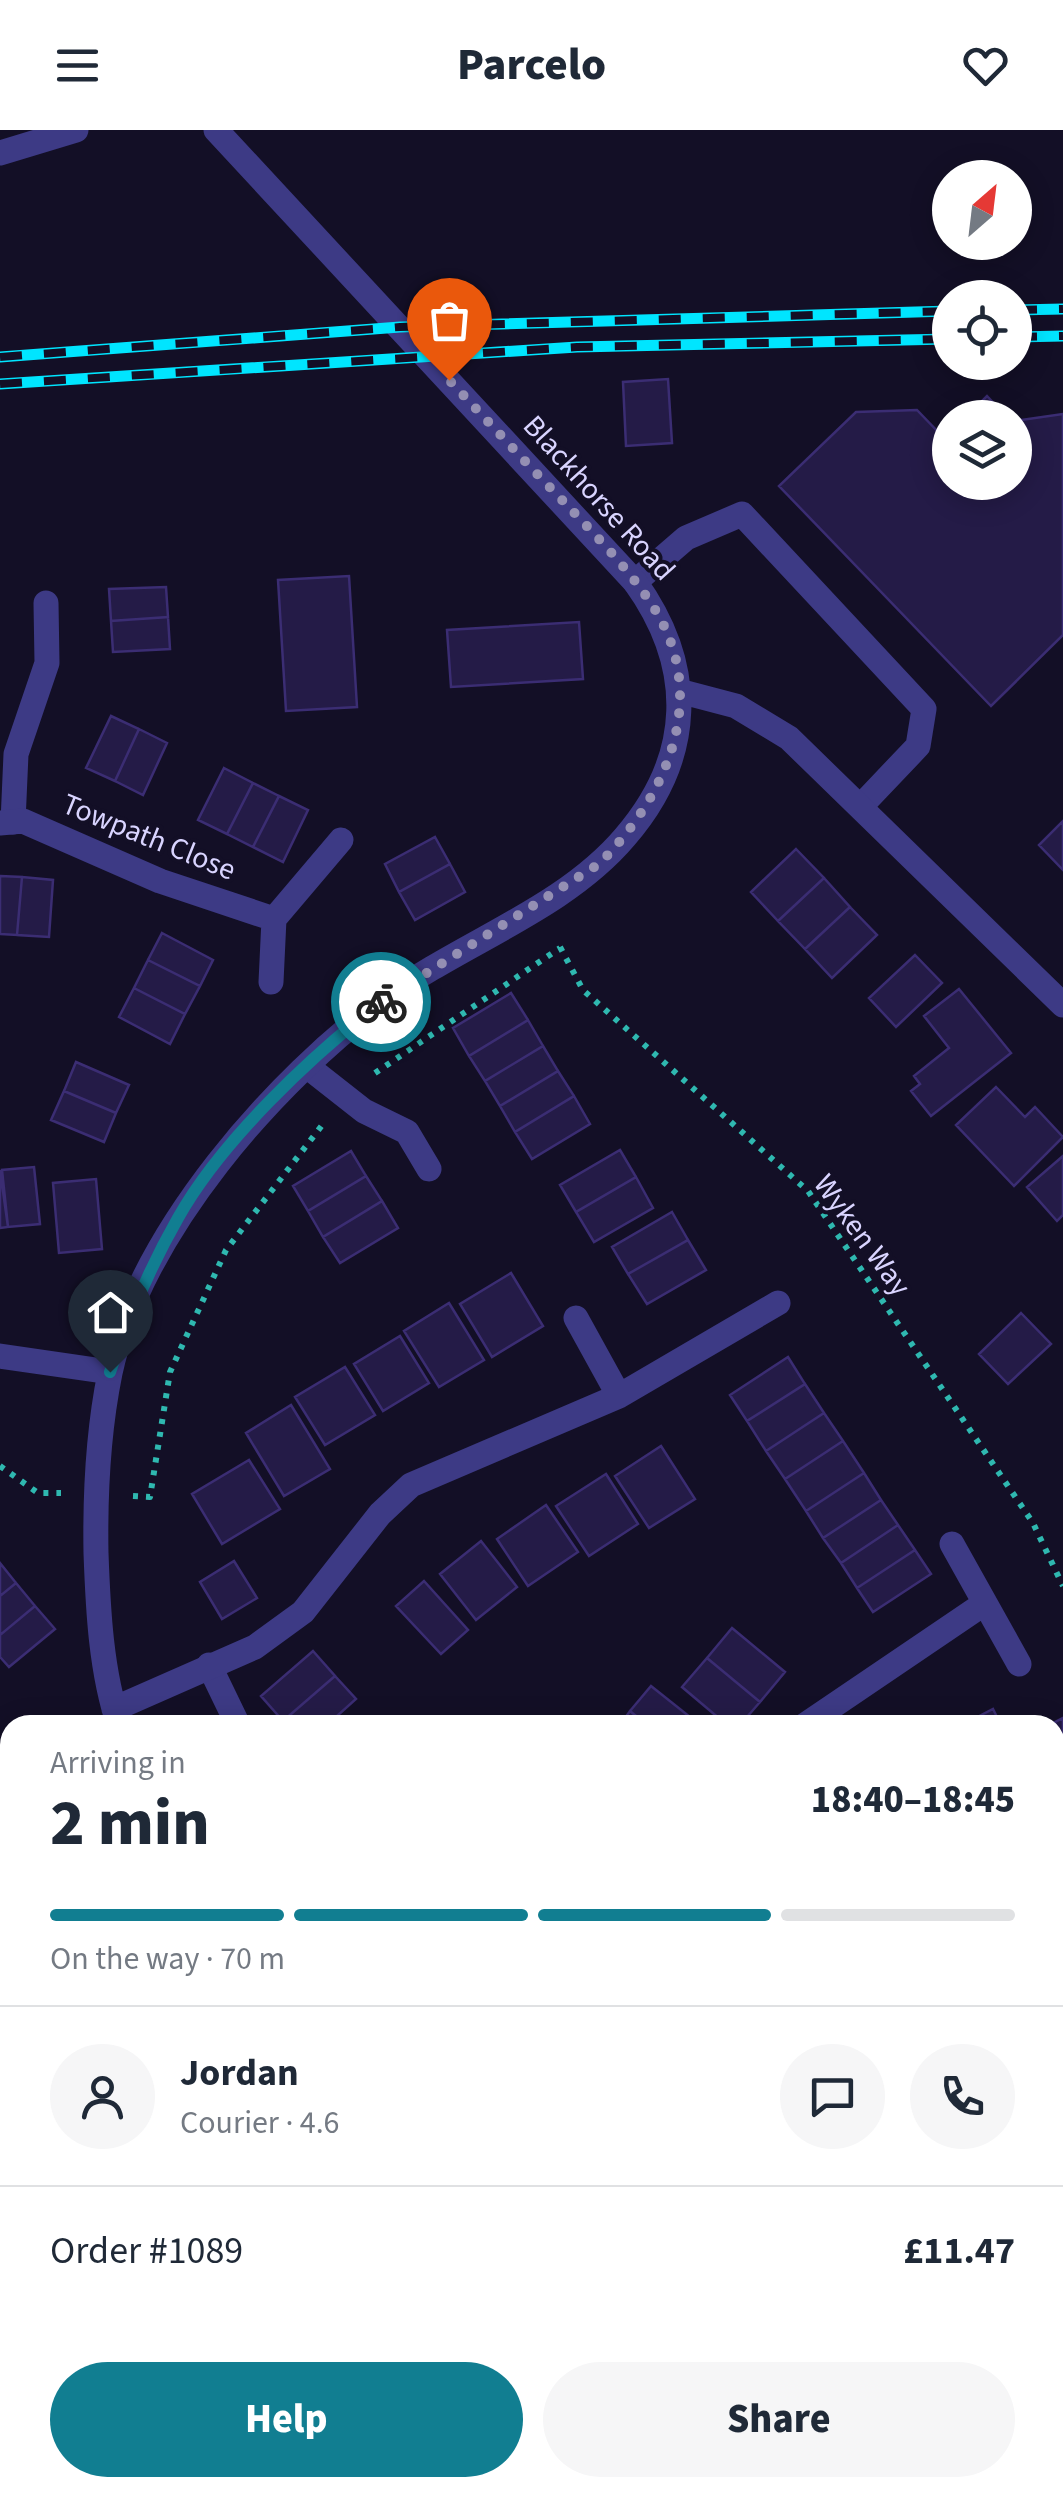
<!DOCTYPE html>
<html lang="en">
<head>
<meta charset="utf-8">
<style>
  body { margin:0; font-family:"Source Sans 3",sans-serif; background:#f6f6f7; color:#1f2937; height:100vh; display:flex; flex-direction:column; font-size:38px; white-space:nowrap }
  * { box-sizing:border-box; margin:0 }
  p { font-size:32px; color:#747a83 }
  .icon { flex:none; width:55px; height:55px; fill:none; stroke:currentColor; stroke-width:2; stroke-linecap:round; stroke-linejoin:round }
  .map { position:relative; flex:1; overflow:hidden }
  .side { position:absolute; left:0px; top:1585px; width:1065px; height:782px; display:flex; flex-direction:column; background:#fff; border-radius:30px 30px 0 0; box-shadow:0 5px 25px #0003 }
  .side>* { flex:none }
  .needle { width:65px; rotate:28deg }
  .tools { position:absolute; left:932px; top:30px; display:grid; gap:20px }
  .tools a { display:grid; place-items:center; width:100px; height:100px; border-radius:50%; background:#fff; box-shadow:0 5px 25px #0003; font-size:50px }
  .pin { position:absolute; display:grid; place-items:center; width:85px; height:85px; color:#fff; margin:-102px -42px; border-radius:50% 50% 50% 0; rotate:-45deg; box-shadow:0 0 10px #0007 }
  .pin .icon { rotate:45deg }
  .courier { position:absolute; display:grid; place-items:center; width:100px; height:100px; margin:-50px; border:8px solid #117e91; border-radius:50%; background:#fff; color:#222; box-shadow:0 2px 12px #0007 }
  .summary em { font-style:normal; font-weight:800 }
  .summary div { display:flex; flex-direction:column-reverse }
  .summary { display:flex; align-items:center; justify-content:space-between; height:170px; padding:0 50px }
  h1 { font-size:65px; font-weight:800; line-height:75px }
  .bar { display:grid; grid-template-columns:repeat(4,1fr); gap:15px 10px; align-content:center; height:120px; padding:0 50px }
  .bar i { height:12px; border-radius:8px; background:#e0e1e3 }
  .bar .active { background:#117e91 }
  .bar p { grid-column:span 4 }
  .line { display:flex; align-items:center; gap:25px; padding:0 50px; border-top:2px solid #e0e1e3 }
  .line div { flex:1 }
  .round { display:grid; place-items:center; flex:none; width:105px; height:105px; border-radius:52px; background:#f6f6f7 }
  .primary-button { display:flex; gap:20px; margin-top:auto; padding:20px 50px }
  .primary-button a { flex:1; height:115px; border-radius:60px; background:#117e91; color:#fff; font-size:40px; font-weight:800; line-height:115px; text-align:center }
  .primary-button a+a { background:#f6f6f7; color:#1f2937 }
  header { display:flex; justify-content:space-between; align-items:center; height:130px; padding:0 50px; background:#fff; font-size:45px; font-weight:800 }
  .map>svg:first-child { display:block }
  .green { fill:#12302f }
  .building { fill:#241b47; stroke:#3b2d73; stroke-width:2.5 }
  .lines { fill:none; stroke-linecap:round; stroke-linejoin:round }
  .path { stroke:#2fb8b0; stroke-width:6; stroke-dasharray:5 8; stroke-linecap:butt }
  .service { stroke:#3d3a85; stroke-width:25 }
  .minor { stroke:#3d3a85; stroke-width:25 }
  .rail-casing { stroke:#00e5ff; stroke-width:11 }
  .rail { stroke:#130f26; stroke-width:8; stroke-dasharray:22; stroke-linecap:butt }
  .done { stroke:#948fb3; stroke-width:10; stroke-dasharray:0 18 }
  .route { stroke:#117e91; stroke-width:12 }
  .labels { text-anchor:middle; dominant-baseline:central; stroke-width:8; stroke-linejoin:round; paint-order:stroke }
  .street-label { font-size:30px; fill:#d9d4ff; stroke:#130f26 }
</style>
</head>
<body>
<header><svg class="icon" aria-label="menu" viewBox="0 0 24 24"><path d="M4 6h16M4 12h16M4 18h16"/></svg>Parcelo<svg class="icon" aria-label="heart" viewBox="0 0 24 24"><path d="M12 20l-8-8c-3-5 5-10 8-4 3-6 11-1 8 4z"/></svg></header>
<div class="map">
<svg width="1063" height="2366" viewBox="0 0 1063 2366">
  <rect width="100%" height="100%" fill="#130f26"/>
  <path class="green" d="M 10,1733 L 10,1960 L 0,1948 L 0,1741 Z
    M 1063,2136 L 1063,2366 L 1057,2366 L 1048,2358 L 1055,2358 L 1055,2142 Z
    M 572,2358 L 906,2358 L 916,2364 L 563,2366 Z"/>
  <path class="building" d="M 668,249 L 672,313 L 626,316 L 623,252 Z
    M 987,266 L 1008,288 L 965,288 Z
    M 917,280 L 944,308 L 950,302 L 950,352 L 1015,352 L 1015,291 L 1063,284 L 1063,505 L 991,576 L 779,356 L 856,282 Z
    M 349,446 L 357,577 L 286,581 L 278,450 Z
    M 166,457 L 168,487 L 111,491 L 109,459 Z
    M 168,487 L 170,519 L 113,522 L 111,491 Z
    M 579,492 L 583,549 L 451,557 L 447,500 Z
    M 111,586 L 139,599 L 115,651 L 86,638 Z
    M 139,599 L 167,613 L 143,665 L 115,651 Z
    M 224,638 L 253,653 L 227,704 L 198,690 Z
    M 253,653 L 279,666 L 253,717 L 227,704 Z
    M 279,666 L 308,680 L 283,732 L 253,717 Z
    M 1063,691 L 1063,740 L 1039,715 Z
    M 435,707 L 450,734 L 399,762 L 385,734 Z
    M 796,719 L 824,748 L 778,791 L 751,762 Z
    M 450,734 L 465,762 L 415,790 L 399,762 Z
    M 0,746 L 22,747 L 17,805 L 0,804 Z
    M 22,747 L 53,750 L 49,807 L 17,805 Z
    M 824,748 L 850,777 L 805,819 L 778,791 Z
    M 850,777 L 877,805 L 832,848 L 805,819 Z
    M 162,803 L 213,830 L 200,856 L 148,830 Z
    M 915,825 L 942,853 L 896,897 L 869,868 Z
    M 148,830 L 200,856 L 185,884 L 134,858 Z
    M 134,858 L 185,884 L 170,914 L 119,887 Z
    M 959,859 L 1011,923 L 931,986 L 911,961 L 920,954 L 914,946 L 949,918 L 924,886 Z
    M 511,863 L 528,890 L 469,926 L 453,898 Z
    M 528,890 L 543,916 L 485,951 L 469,926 Z
    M 543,916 L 558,941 L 500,976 L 485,951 Z
    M 76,932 L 129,955 L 116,983 L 64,961 Z
    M 558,941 L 574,966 L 515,1002 L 500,976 Z
    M 996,957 L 1025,987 L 1035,977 L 1063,1007 L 1014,1056 L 956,995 Z
    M 64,961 L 116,983 L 104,1012 L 51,990 Z
    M 574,966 L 590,994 L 532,1029 L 515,1002 Z
    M 620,1020 L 636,1047 L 576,1082 L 560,1055 Z
    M 351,1021 L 366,1046 L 308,1081 L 293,1056 Z
    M 1063,1026 L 1063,1085 L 1057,1091 L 1027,1057 Z
    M 34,1037 L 40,1094 L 8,1097 L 2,1040 Z
    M 0,1040 L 8,1097 L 0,1098 Z
    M 366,1046 L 382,1071 L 323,1107 L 308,1081 Z
    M 636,1047 L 653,1078 L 594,1112 L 576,1082 Z
    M 96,1049 L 102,1119 L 59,1123 L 53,1053 Z
    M 382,1071 L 398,1098 L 340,1133 L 323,1107 Z
    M 672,1082 L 688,1110 L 628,1144 L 612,1117 Z
    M 688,1110 L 706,1140 L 647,1174 L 628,1144 Z
    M 511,1143 L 543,1196 L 492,1227 L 460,1174 Z
    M 449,1173 L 484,1230 L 439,1257 L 404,1201 Z
    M 1021,1183 L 1051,1214 L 1008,1254 L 979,1224 Z
    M 400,1206 L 429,1253 L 383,1281 L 354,1234 Z
    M 788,1227 L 805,1254 L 747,1291 L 730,1265 Z
    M 345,1237 L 375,1285 L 325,1315 L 295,1267 Z
    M 805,1254 L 824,1283 L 766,1321 L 747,1291 Z
    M 291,1275 L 330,1339 L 284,1366 L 246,1303 Z
    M 824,1283 L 843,1311 L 785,1349 L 766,1321 Z
    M 843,1311 L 864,1343 L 806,1381 L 785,1349 Z
    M 661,1316 L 695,1369 L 649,1398 L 615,1346 Z
    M 249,1330 L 280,1379 L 222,1414 L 192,1364 Z
    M 864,1343 L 881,1370 L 823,1408 L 806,1381 Z
    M 606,1344 L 638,1394 L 589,1426 L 556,1376 Z
    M 881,1370 L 898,1395 L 841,1433 L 823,1408 Z
    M 546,1375 L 578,1422 L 528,1456 L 497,1409 Z
    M 898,1395 L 915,1420 L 857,1458 L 841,1433 Z
    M 481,1411 L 517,1457 L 476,1490 L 440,1444 Z
    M 915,1420 L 931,1444 L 873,1482 L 857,1458 Z
    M 234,1431 L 257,1468 L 222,1489 L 200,1452 Z
    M 0,1433 L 16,1453 L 0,1466 Z
    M 424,1451 L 468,1500 L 441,1524 L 396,1476 Z
    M 16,1453 L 35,1476 L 0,1505 L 0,1466 Z
    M 35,1476 L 55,1499 L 9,1537 L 0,1527 L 0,1505 Z
    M 732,1498 L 785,1542 L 760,1572 L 707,1528 Z
    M 313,1521 L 335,1546 L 283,1591 L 261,1566 Z
    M 707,1528 L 760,1572 L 740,1595 L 727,1595 L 682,1557 Z
    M 335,1546 L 356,1569 L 327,1595 L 286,1595 L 283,1591 Z
    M 651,1556 L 700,1595 L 647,1595 L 630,1581 Z
    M 993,1579 L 1001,1595 L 962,1595 Z
    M 630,1581 L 647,1595 L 620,1595 Z
    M 1063,1588 L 1063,1658 L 1055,1662 L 1055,1595 L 1049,1595 Z
    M 1063,1806 L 1063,1861 L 1055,1864 L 1055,1809 Z
    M 10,2296 L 10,2337 L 1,2345 L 0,2305 Z
    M 12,2358 L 32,2358 L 23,2366 Z
    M 32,2358 L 91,2358 L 81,2366 L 23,2366 Z
    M 384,2358 L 424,2358 L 437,2366 L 379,2366 Z"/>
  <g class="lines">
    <path class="path" d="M 560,817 L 583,860 L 808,1061 L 1033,1393 L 1063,1456
      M 375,943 L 560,818
      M 0,1336 L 38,1363 L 61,1363
      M 133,1366 L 150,1367 L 170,1242 L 226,1120 L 323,994
      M 756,2366 L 775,2358"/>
    <path class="service" d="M 0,23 L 76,0
      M 635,452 L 686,408 L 742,384 L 924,579 L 918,616 L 861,676
      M 13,692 L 16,624 L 47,533 L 46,473
      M 308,937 L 364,981 L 407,1002 L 429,1039
      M 209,1535 L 238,1595
      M 0,2089 L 10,2085"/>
    <path class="minor" d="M 679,561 L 736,576 L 789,608 L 1063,875
      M 0,693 L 23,691 L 160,751 L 274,789
      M 271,852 L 274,789 L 341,710
      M 576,1188 L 619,1266
      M 0,1226 L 110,1242
      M 952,1414 L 1019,1534
      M 114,1579 L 255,1517 L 303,1482 L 380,1384 L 411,1355 L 619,1266 L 778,1173
      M 119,1595 C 101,1542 98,1479 96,1423 C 95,1364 98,1302 110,1243 C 140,1103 275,949 388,867 C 463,812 564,779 625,707 C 694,627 696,537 635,452 L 216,0
      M 805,1595 L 985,1473
      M 0,2045 L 10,2062
      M 188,2358 L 198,2366
      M 975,2358 L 984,2366"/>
    <defs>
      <path id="rail" d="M 1015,180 L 1063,179
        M 1015,207 L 1063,206
        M 0,227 L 400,197 L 950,181
        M 0,254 L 577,217 L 950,209"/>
    </defs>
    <use href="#rail" class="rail-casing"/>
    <use href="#rail" class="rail"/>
  </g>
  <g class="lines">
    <path class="done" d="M 381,872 L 599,734 C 666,667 711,568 654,478 C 630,440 596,406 565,373 C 526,333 488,291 449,250"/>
    <path class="route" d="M 110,1242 C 128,1189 150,1137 178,1088 C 221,1011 311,926 381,872"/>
  </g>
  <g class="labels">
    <g class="street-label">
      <text transform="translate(599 368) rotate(48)">Blackhorse Road</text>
      <text transform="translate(149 707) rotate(22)">Towpath Close</text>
      <text transform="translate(862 1105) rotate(54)">Wyken Way</text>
    </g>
  </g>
</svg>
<div class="tools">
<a><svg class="needle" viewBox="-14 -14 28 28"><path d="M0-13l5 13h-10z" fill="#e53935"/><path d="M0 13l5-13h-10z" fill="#747a83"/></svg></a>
<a><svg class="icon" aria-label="locate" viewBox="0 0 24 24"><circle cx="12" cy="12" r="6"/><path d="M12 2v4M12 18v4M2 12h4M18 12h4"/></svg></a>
<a><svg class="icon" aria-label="layers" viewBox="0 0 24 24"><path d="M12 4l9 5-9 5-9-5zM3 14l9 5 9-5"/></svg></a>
</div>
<div class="pin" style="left:449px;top:250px;background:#ea580c"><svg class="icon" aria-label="bag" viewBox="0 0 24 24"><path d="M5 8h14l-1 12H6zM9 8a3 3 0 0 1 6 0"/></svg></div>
<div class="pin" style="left:110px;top:1242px;background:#1f2937"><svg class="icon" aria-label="home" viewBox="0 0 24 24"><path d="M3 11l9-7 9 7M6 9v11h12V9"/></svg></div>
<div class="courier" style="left:381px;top:872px"><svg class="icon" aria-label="bike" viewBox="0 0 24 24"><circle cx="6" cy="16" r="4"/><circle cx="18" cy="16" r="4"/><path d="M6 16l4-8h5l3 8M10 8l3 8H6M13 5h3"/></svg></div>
<section class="side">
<div class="summary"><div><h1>2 min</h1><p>Arriving in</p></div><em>18:40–18:45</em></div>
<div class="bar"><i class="active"></i><i class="active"></i><i class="active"></i><i></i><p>On the way · 70 m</p></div>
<div class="line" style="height:180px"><a class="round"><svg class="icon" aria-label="person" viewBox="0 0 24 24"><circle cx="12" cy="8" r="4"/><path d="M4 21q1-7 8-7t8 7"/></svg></a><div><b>Jordan</b><p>Courier · 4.6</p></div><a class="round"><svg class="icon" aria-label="chat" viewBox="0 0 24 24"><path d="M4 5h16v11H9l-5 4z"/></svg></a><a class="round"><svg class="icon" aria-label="phone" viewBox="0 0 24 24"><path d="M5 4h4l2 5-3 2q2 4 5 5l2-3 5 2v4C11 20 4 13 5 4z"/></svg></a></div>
<div class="line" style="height:130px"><div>Order #1089</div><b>£11.47</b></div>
<div class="primary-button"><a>Help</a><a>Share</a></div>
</section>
</div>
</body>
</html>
